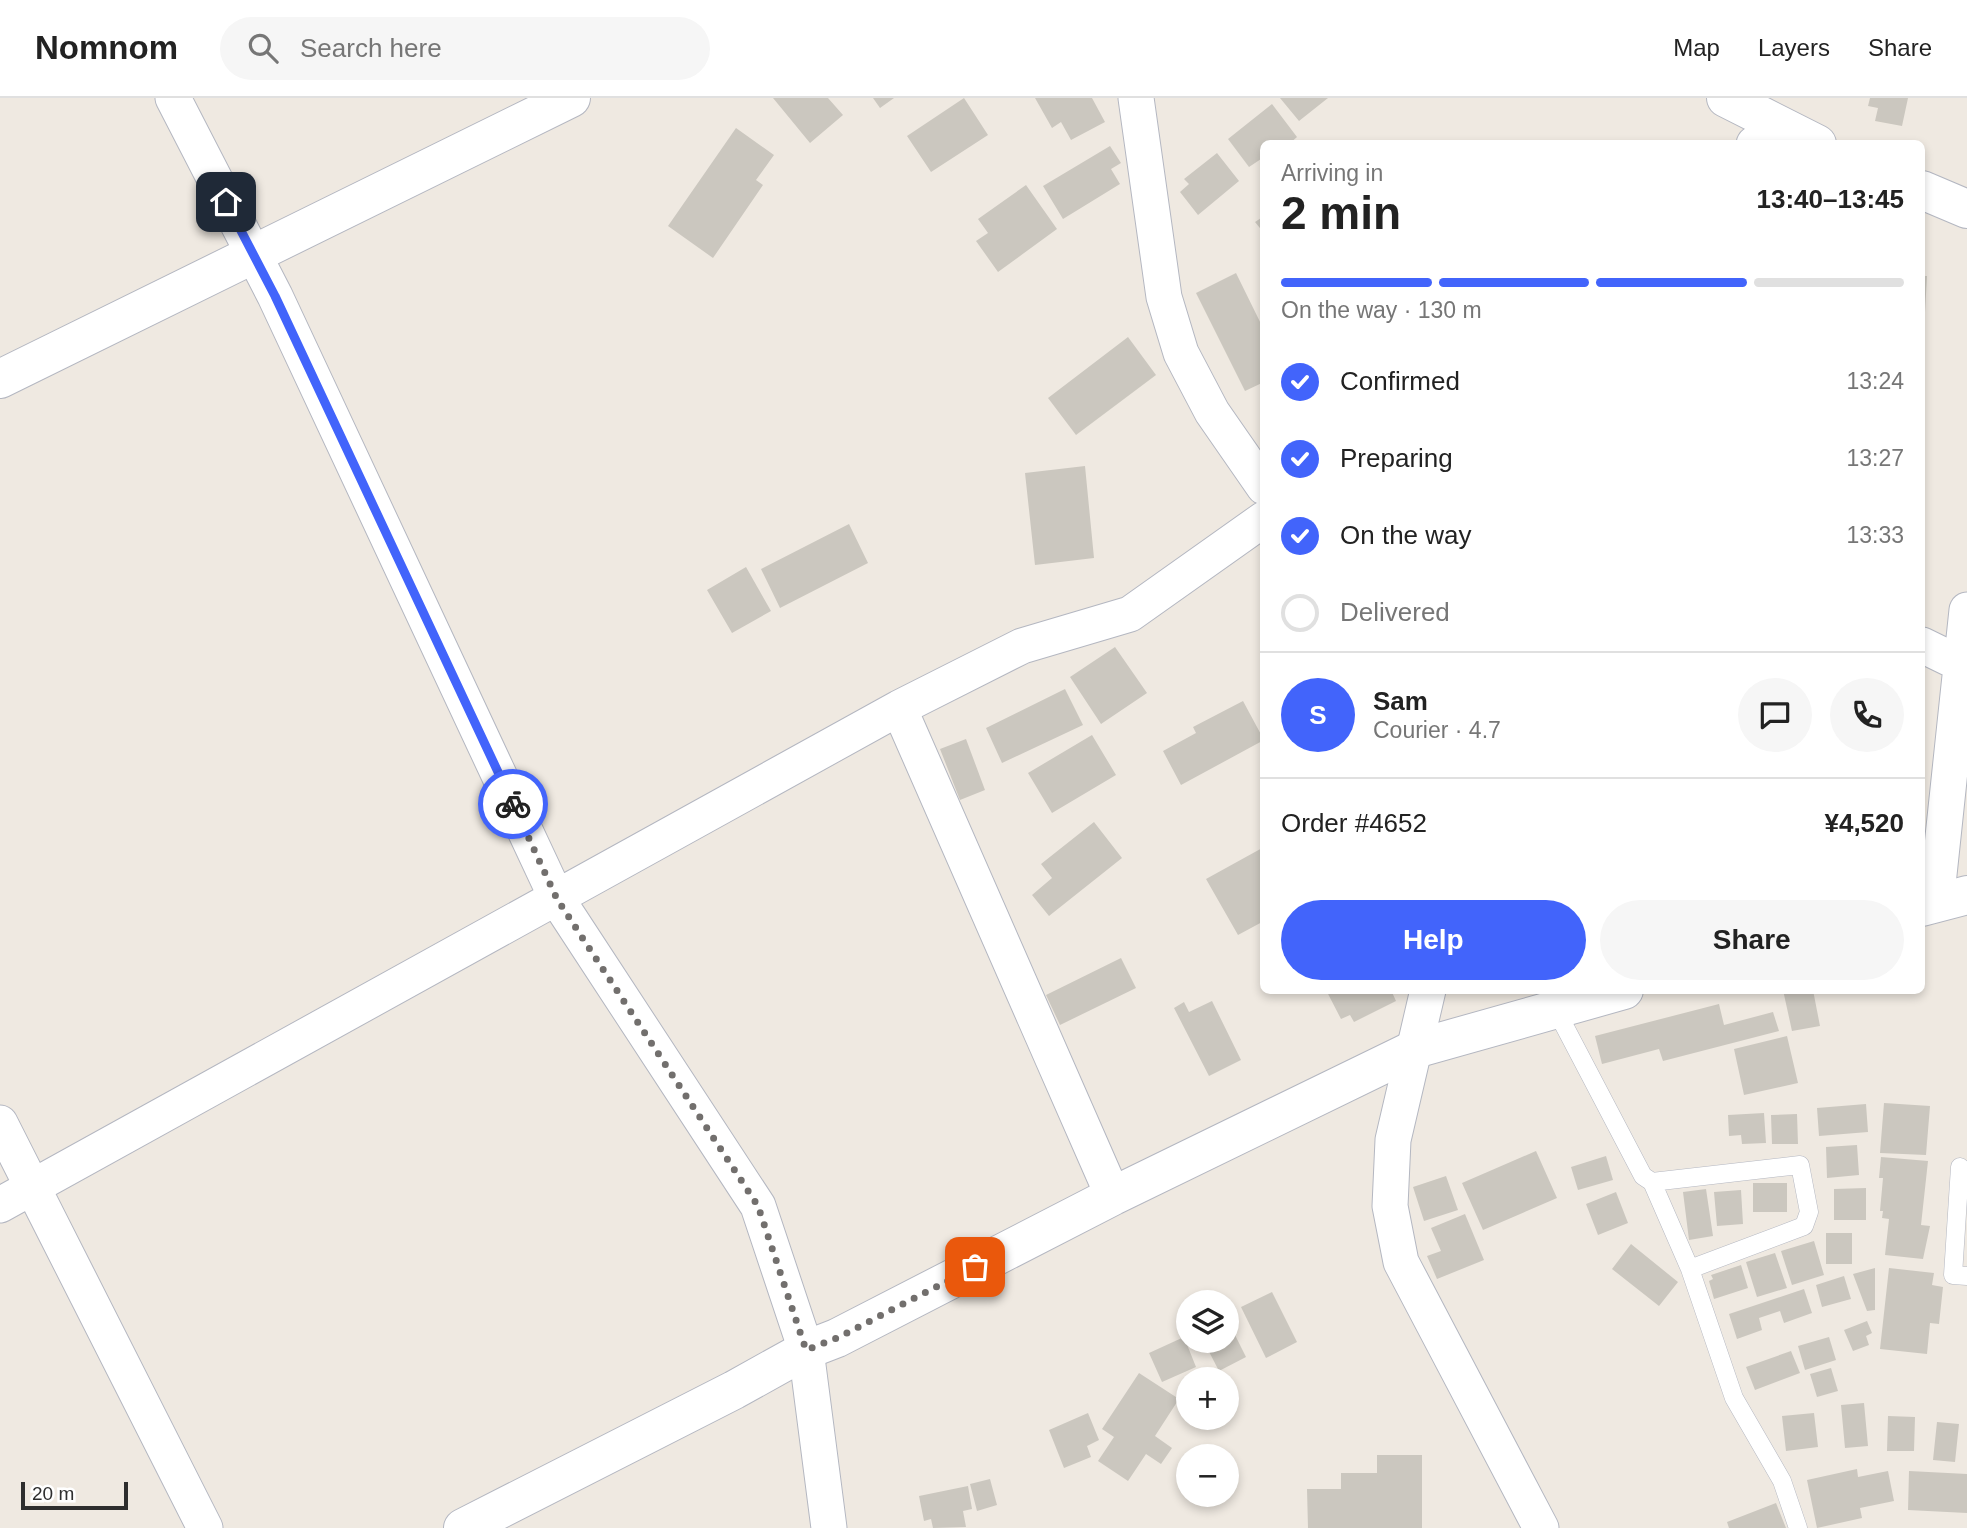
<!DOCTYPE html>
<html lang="en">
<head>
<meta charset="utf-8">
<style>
  body { margin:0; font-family:Helvetica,sans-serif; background:#f6f6f6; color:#222; height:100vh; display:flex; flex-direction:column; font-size:26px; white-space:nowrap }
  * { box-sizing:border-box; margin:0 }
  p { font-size:23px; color:#767676 }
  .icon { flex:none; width:38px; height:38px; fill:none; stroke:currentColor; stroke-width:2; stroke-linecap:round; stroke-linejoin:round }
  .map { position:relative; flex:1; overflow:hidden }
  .details { position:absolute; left:1260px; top:42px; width:665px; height:854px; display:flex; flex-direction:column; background:#fff; border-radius:10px; box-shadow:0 4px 10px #0003 }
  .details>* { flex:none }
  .fabs { position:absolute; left:1176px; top:1192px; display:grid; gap:14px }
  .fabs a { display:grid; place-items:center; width:63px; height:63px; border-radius:50%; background:#fff; box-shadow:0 4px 10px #0003; font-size:35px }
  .scale { position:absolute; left:21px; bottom:18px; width:107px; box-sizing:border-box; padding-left:7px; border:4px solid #2e2e2e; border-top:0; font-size:19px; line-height:24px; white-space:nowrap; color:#2e2e2e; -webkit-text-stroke:5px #fff; paint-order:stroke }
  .pin { position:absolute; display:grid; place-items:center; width:60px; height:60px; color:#fff; margin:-30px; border-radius:14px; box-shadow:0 4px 10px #0006 }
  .courier { position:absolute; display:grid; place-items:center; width:70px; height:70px; margin:-35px; border:5px solid #4264fb; border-radius:50%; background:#fff; color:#222; box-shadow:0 2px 9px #0007 }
  .summary em { font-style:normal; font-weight:700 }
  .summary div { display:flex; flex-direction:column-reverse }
  .summary { display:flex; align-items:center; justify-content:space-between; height:119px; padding:0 21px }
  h1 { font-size:46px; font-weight:700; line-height:52px }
  .bar { display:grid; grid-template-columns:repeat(4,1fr); gap:10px 7px; align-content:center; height:84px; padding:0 21px }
  .bar i { height:9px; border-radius:5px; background:#e0e0e0 }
  .bar .current { background:#4264fb }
  .bar p { grid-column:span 4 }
  .line { display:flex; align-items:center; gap:18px; padding:0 21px; border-top:2px solid #e0e0e0 }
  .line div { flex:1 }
  .round { display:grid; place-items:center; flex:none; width:74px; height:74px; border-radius:37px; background:#f6f6f6 }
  ol { padding:0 21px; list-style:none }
  li { display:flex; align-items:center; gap:21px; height:77px }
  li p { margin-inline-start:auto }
  li .icon { padding:7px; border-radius:50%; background:#4264fb; color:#fff; stroke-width:4 }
  li:last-child { color:#767676 }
  li i { width:38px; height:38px; border:4px solid #e0e0e0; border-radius:50% }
  .action { display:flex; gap:14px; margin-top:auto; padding:14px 21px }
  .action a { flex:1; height:80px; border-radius:42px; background:#4264fb; color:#fff; font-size:28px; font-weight:700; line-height:80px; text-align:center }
  .action a+a { background:#f6f6f6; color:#222 }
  header { display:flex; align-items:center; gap:42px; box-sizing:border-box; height:98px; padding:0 35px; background:#fff; border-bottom:2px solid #e0e0e0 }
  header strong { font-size:33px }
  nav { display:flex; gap:38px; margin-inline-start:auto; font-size:24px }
  .search { width:490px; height:63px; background:#f6f6f6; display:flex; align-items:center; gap:18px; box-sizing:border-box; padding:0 24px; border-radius:38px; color:#767676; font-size:26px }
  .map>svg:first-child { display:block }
  .building { fill:#cbc7bf }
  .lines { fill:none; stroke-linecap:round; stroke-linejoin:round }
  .service-casing { stroke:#b4b7c1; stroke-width:19 }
  .minor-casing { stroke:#b4b7c1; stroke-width:37 }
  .tertiary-casing { stroke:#b4b7c1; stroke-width:40 }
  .service { stroke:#fff; stroke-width:18 }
  .minor { stroke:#fff; stroke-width:35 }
  .tertiary { stroke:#fff; stroke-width:38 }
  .done { stroke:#726f6d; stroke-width:7; stroke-dasharray:0 12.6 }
  .route { stroke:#4264fb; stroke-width:9 }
</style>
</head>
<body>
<header>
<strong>Nomnom</strong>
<div class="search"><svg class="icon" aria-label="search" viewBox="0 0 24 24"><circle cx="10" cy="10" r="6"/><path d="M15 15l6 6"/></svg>Search here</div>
<nav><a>Map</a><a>Layers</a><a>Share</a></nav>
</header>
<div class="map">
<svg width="1967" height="1430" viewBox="0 0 1967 1430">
  <rect width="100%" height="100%" fill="#efe9e1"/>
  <path class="building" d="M 773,0 L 828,0 L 843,17 L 810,45 Z
    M 873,0 L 894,0 L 880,10 Z
    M 964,0 L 988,37 L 931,74 L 907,38 Z
    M 1035,0 L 1092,0 L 1105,24 L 1071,42 L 1061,24 L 1052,30 Z
    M 1280,0 L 1328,0 L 1299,23 Z
    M 1870,0 L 1908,0 L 1902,28 L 1875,23 L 1878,10 L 1868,8 Z
    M 1272,6 L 1297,39 L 1289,46 L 1264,46 L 1264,59 L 1249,69 L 1228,41 Z
    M 736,30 L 774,57 L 756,82 L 763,87 L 713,160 L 668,128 Z
    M 1110,48 L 1121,65 L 1111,71 L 1120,86 L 1063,121 L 1043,88 Z
    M 1217,55 L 1239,83 L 1198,117 L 1180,94 L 1189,86 L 1184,81 Z
    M 1026,87 L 1057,131 L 998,174 L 976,143 L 988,135 L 978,121 Z
    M 1264,118 L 1264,135 L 1255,124 Z
    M 1236,175 L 1264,232 L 1264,284 L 1245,293 L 1196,195 Z
    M 1922,178 L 1927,178 L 1924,232 L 1922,232 Z
    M 1128,239 L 1156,277 L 1076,337 L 1048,300 Z
    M 1085,368 L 1094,460 L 1035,467 L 1025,375 Z
    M 849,426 L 868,465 L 780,510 L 761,471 Z
    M 746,469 L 771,513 L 732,535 L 707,492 Z
    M 1115,549 L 1147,595 L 1101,626 L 1070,579 Z
    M 1065,591 L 1083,627 L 1002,665 L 986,630 Z
    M 1243,603 L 1264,642 L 1181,687 L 1163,653 L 1196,635 L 1193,629 Z
    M 1092,637 L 1116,677 L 1052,715 L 1028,675 Z
    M 966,641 L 985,692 L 960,702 L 940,651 Z
    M 1094,724 L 1122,760 L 1049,818 L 1032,797 L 1052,780 L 1041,766 Z
    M 1264,749 L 1264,823 L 1238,837 L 1206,781 Z
    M 1121,860 L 1136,890 L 1060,927 L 1046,897 Z
    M 1326,892 L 1391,892 L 1396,903 L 1354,924 L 1350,917 L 1341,921 Z
    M 1783,892 L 1813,892 L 1820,928 L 1792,933 Z
    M 1212,903 L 1241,962 L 1209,978 L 1174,910 L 1184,904 L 1189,914 Z
    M 1719,906 L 1724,927 L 1773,914 L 1779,933 L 1663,963 L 1659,951 L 1602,966 L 1595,938 Z
    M 1787,938 L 1798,985 L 1744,997 L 1734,951 Z
    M 1884,1005 L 1930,1008 L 1926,1057 L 1880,1055 Z
    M 1866,1006 L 1868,1034 L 1819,1038 L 1817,1010 Z
    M 1764,1015 L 1766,1045 L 1742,1046 L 1741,1037 L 1729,1038 L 1728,1017 Z
    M 1797,1016 L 1798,1046 L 1772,1046 L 1771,1017 Z
    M 1857,1047 L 1859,1077 L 1827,1080 L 1826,1049 Z
    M 1536,1053 L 1557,1100 L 1483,1132 L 1462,1085 Z
    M 1606,1058 L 1613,1082 L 1578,1092 L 1571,1069 Z
    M 1881,1059 L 1928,1063 L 1921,1127 L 1930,1128 L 1923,1161 L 1885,1157 L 1889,1121 L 1882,1120 L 1883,1113 L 1880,1113 L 1883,1080 L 1879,1080 Z
    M 1446,1078 L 1458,1112 L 1424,1123 L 1413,1089 Z
    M 1753,1085 L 1787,1085 L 1787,1114 L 1753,1114 Z
    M 1866,1090 L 1866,1122 L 1834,1122 L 1834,1091 Z
    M 1706,1091 L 1713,1138 L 1689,1142 L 1683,1094 Z
    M 1741,1092 L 1743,1126 L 1717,1128 L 1714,1094 Z
    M 1616,1094 L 1628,1125 L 1598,1137 L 1586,1106 Z
    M 1465,1116 L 1484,1162 L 1437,1181 L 1427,1158 L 1441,1153 L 1431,1130 Z
    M 1826,1135 L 1852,1135 L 1852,1166 L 1826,1166 Z
    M 1814,1143 L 1824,1177 L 1792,1187 L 1781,1153 Z
    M 1631,1146 L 1678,1184 L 1659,1208 L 1612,1171 Z
    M 1775,1155 L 1787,1190 L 1757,1199 L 1746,1164 Z
    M 1741,1167 L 1748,1190 L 1714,1201 L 1709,1183 L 1713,1181 L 1711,1177 Z
    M 1875,1170 L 1875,1212 L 1867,1213 L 1853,1176 Z
    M 1889,1170 L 1934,1175 L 1932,1187 L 1943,1189 L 1939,1226 L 1930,1225 L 1927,1256 L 1880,1251 Z
    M 1844,1178 L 1851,1201 L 1822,1209 L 1816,1187 Z
    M 1804,1191 L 1812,1215 L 1784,1225 L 1780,1213 L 1759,1220 L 1762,1232 L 1737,1241 L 1729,1216 Z
    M 1272,1194 L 1297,1244 L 1266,1260 L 1241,1209 Z
    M 1867,1223 L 1872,1235 L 1866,1238 L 1869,1247 L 1853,1253 L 1844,1232 Z
    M 1231,1229 L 1246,1259 L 1219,1273 L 1203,1242 L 1227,1242 L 1227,1231 Z
    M 1184,1239 L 1196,1269 L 1162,1284 L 1149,1255 Z
    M 1829,1239 L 1836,1262 L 1805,1272 L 1798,1248 Z
    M 1791,1253 L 1800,1275 L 1755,1292 L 1746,1269 Z
    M 1831,1270 L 1838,1293 L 1817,1299 L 1810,1276 Z
    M 1139,1275 L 1179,1301 L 1155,1338 L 1172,1350 L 1161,1366 L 1146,1356 L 1128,1383 L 1098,1363 L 1114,1339 L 1102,1331 Z
    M 1864,1305 L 1868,1348 L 1845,1350 L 1841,1307 Z
    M 1088,1315 L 1099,1342 L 1087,1348 L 1091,1359 L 1064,1370 L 1049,1332 Z
    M 1814,1315 L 1818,1349 L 1786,1353 L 1782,1318 Z
    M 1888,1318 L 1915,1319 L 1914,1353 L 1887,1353 Z
    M 1937,1324 L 1959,1326 L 1955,1364 L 1933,1362 Z
    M 1377,1357 L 1422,1357 L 1422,1430 L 1308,1430 L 1307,1391 L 1341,1391 L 1341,1375 L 1377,1375 Z
    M 1857,1371 L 1858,1379 L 1888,1373 L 1894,1403 L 1860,1410 L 1862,1420 L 1817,1430 L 1807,1382 Z
    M 1909,1373 L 1967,1376 L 1967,1415 L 1908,1412 Z
    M 990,1381 L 997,1407 L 977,1413 L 970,1386 Z
    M 968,1388 L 972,1411 L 963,1413 L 966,1429 L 933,1430 L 931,1421 L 924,1423 L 919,1398 Z
    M 1776,1405 L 1786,1430 L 1729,1430 L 1727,1424 Z"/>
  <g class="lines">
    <defs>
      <path id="service" d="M 1556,912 L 1643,1078 L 1652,1084 L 1800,1067 L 1809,1114 L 1804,1128 L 1690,1171 L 1652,1084
        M 1960,1069 L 1953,1177 L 1967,1178
        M 1690,1171 L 1734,1300 L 1782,1383 L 1798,1430"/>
      <path id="minor" d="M 173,0 L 275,198 L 557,801 L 758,1108 L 806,1252 L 829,1430
        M 1136,0 L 1164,199 L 1181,255 L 1212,314 L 1264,389
        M 1754,46 L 1779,27
        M 1922,547 L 1961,566
        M 899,610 L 1113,1098
        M 1936,805 L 1967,512
        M 1428,892 L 1393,1042 L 1390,1108 L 1401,1164 L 1541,1430
        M 0,1025 L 205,1430
        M 0,1107 L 899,610 L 1022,548 L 1130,516 L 1264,421"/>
      <path id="tertiary" d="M 1726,0 L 1817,46
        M 1922,92 L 1967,111
        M 0,281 L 571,0
        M 1922,809 L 1967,797
        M 463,1430 L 734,1292 L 806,1252 L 837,1240 L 1113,1098 L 1415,951 L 1624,892"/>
    </defs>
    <use href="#service" class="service-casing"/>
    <use href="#minor" class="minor-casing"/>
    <use href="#tertiary" class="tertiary-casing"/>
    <use href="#service" class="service"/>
    <use href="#minor" class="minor"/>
    <use href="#tertiary" class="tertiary"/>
  </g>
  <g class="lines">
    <path class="done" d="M 513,706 L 557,801 L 758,1108 L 806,1252 L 837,1240 L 975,1169"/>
    <path class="route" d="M 226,104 L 275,198 L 513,706"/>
  </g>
</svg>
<div class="fabs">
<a><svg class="icon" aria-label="layers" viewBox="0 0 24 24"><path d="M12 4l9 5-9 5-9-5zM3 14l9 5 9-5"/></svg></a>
<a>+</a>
<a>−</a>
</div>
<div class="scale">20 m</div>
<div class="pin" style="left:975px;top:1169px;background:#ea580c"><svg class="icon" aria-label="bag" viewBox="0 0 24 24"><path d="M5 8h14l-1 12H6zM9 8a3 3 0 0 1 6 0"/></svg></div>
<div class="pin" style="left:226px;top:104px;background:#1f2937"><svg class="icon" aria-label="home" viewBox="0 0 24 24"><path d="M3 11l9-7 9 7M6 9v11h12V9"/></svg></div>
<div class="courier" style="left:513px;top:706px"><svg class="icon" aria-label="bike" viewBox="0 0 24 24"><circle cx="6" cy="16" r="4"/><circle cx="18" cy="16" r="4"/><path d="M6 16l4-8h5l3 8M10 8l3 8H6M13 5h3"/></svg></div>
<section class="details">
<div class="summary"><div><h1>2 min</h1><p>Arriving in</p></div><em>13:40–13:45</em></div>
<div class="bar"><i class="current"></i><i class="current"></i><i class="current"></i><i></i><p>On the way · 130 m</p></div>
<ol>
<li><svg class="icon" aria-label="check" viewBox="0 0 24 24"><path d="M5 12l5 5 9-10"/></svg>Confirmed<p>13:24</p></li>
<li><svg class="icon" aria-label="check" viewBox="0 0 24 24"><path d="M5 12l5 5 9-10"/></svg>Preparing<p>13:27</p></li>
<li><svg class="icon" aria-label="check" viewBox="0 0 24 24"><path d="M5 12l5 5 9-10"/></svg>On the way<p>13:33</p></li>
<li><i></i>Delivered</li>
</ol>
<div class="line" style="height:126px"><b class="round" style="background:#4264fb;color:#fff">S</b><div><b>Sam</b><p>Courier · 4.7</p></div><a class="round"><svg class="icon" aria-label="chat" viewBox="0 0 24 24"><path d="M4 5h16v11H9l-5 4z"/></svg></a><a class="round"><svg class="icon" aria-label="phone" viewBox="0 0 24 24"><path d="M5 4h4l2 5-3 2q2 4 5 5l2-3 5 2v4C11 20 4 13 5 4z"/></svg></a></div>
<div class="line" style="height:91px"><div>Order #4652</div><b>¥4,520</b></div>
<div class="action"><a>Help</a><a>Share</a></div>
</section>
</div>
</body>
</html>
